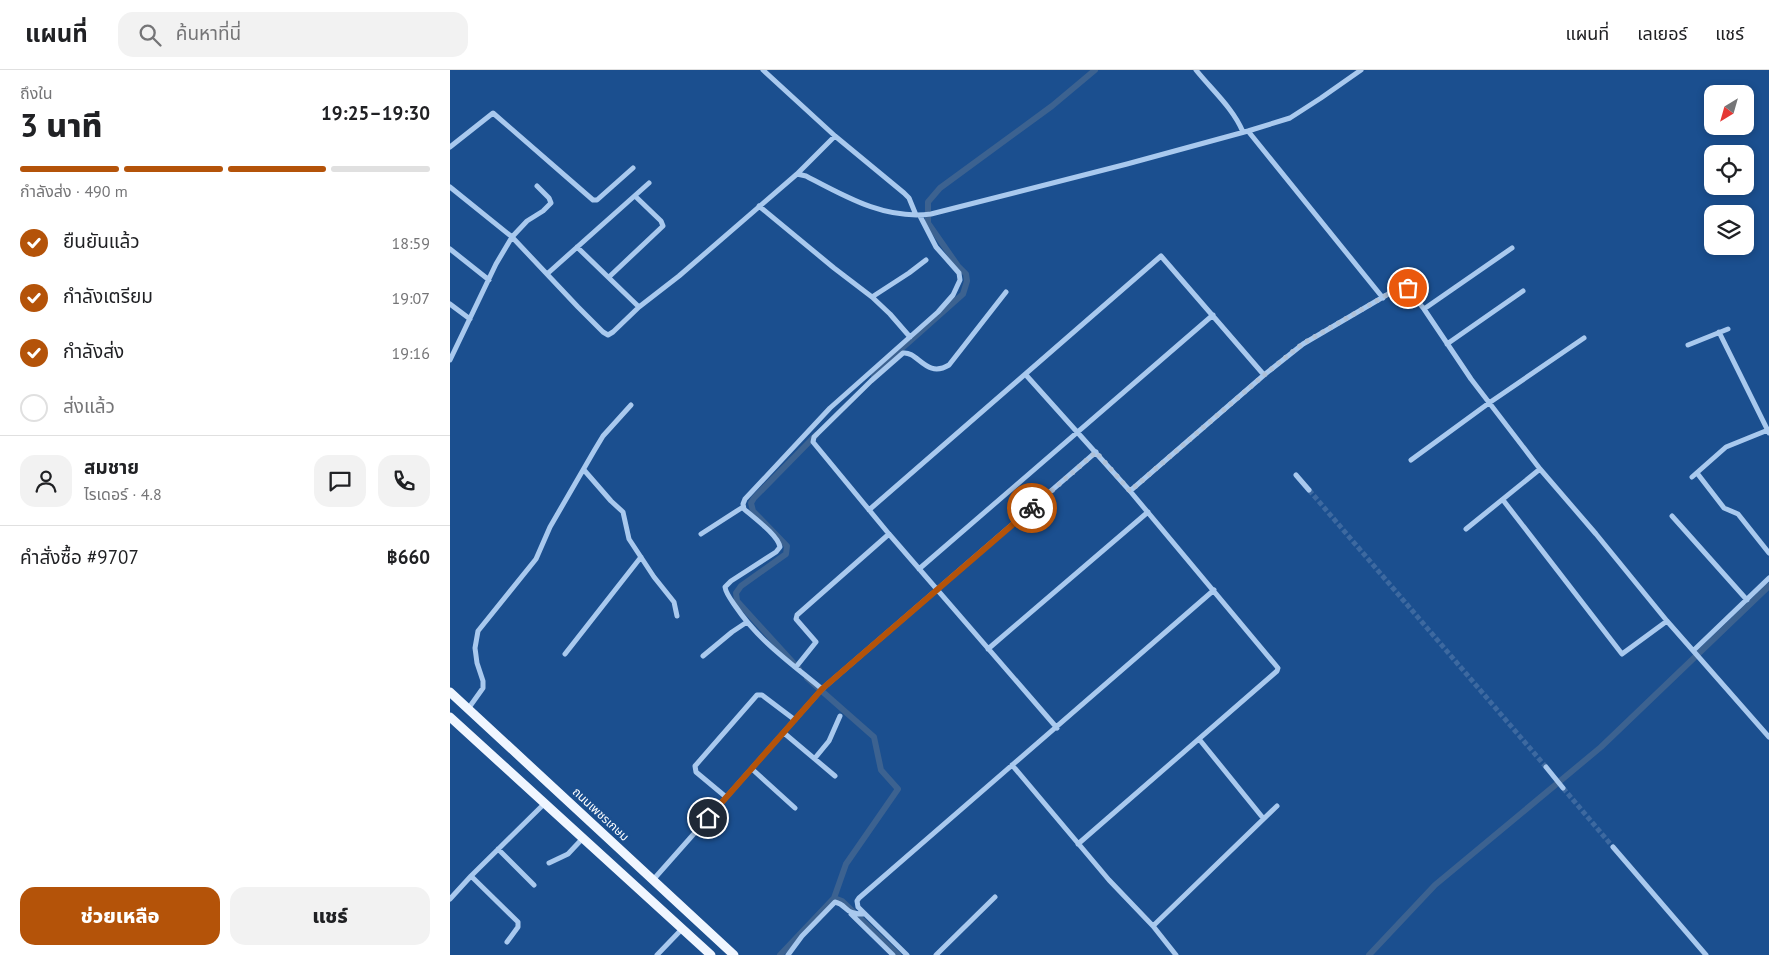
<!DOCTYPE html>
<html lang="th">
<head>
<meta charset="utf-8">
<style>
  body { margin:0; font-family:"PT Sans","Noto Sans Thai",sans-serif; background:#f2f2f2; color:#202124; height:100vh; display:flex; flex-direction:column; font-size:19px; white-space:nowrap }
  * { box-sizing:border-box; margin:0 }
  p { font-size:16px; color:#757577 }
  .icon { flex:none; width:28px; height:28px; fill:none; stroke:currentColor; stroke-width:2; stroke-linecap:round; stroke-linejoin:round }
  .map { position:relative; flex:1; overflow:hidden }
  .side { display:flex; flex-direction:column; background:#fff; width:450px }
  .side>* { flex:none }
  .needle { width:32px; rotate:217deg }
  .fabs { position:absolute; left:1254px; top:15px; display:grid; gap:10px }
  .fabs a { display:grid; place-items:center; width:50px; height:50px; border-radius:10px; background:#fff; box-shadow:0 2px 8px #0003; font-size:25px }
  .pin { position:absolute; display:grid; place-items:center; width:42px; height:42px; color:#fff; margin:-21px; border:2px solid #fff; border-radius:50%; box-shadow:0 1px 5px #0007 }
  .courier { position:absolute; display:grid; place-items:center; width:50px; height:50px; margin:-25px; border:4px solid #b45309; border-radius:50%; background:#fff; color:#222; box-shadow:0 1px 6px #0007 }
  .head em { font-style:normal; font-weight:800 }
  .head div { display:flex; flex-direction:column-reverse }
  .head { display:flex; align-items:center; justify-content:space-between; height:85px; padding:0 20px }
  h1 { font-size:32px; font-weight:800; line-height:38px }
  .bar { display:grid; grid-template-columns:repeat(4,1fr); gap:8px 5px; align-content:center; height:60px; padding:0 20px }
  .bar i { height:6px; border-radius:4px; background:#e0e0e0 }
  .bar .active { background:#b45309 }
  .bar p { grid-column:span 4 }
  .line { display:flex; align-items:center; gap:12px; padding:0 20px; border-top:1px solid #e0e0e0 }
  .line div { flex:1 }
  .round { display:grid; place-items:center; flex:none; width:52px; height:52px; border-radius:15px; background:#f2f2f2 }
  ol { padding:0 20px; list-style:none }
  li { display:flex; align-items:center; gap:15px; height:55px }
  li p { margin-inline-start:auto }
  li .icon { padding:5px; border-radius:50%; background:#b45309; color:#fff; stroke-width:4 }
  li:last-child { color:#757577 }
  li i { width:28px; height:28px; border:2px solid #e0e0e0; border-radius:50% }
  .button { display:flex; gap:10px; margin-top:auto; padding:10px 20px }
  .button a { flex:1; height:58px; border-radius:15px; background:#b45309; color:#fff; font-size:20px; font-weight:800; line-height:58px; text-align:center }
  .button a+a { background:#f2f2f2; color:#202124 }
  header { display:flex; align-items:center; gap:30px; box-sizing:border-box; height:70px; padding:0 25px; background:#fff; border-bottom:1px solid #e0e0e0 }
  header strong { font-size:24px }
  nav { display:flex; gap:28px; margin-inline-start:auto; font-size:18px }
  .search { width:350px; height:45px; background:#f2f2f2; display:flex; align-items:center; gap:12px; box-sizing:border-box; padding:0 18px; border-radius:15px; color:#757577; font-size:19px }
  main { display:flex; flex:1; min-height:0 }
  .map>svg:first-child { display:block }
  .lines { fill:none; stroke-linecap:round; stroke-linejoin:round }
  .canal { stroke:#3c6290; stroke-width:6 }
  .street-tunnel { stroke:#3d69a0; stroke-width:5; stroke-dasharray:5 2.5; stroke-linecap:butt }
  .street { stroke:#a9c9ee; stroke-width:5 }
  .primary { stroke:#f0f6ff; stroke-width:9 }
  .done { stroke:#afc1d8; stroke-width:5; stroke-dasharray:0 9 }
  .route { stroke:#b45309; stroke-width:6 }
  .labels { text-anchor:middle; dominant-baseline:central; stroke-width:5; stroke-linejoin:round; paint-order:stroke }
  .street-label { font-size:12px; fill:#fff; stroke:#1b4f8f }
</style>
</head>
<body>
<header>
<strong>แผนที่</strong>
<div class="search"><svg class="icon" aria-label="search" viewBox="0 0 24 24"><circle cx="10" cy="10" r="6"/><path d="M15 15l6 6"/></svg>ค้นหาที่นี่</div>
<nav><a>แผนที่</a><a>เลเยอร์</a><a>แชร์</a></nav>
</header>
<main>
<section class="side">
<div class="head"><div><h1>3 นาที</h1><p>ถึงใน</p></div><em>19:25–19:30</em></div>
<div class="bar"><i class="active"></i><i class="active"></i><i class="active"></i><i></i><p>กำลังส่ง · 490 m</p></div>
<ol>
<li><svg class="icon" aria-label="check" viewBox="0 0 24 24"><path d="M5 12l5 5 9-10"/></svg>ยืนยันแล้ว<p>18:59</p></li>
<li><svg class="icon" aria-label="check" viewBox="0 0 24 24"><path d="M5 12l5 5 9-10"/></svg>กำลังเตรียม<p>19:07</p></li>
<li><svg class="icon" aria-label="check" viewBox="0 0 24 24"><path d="M5 12l5 5 9-10"/></svg>กำลังส่ง<p>19:16</p></li>
<li><i></i>ส่งแล้ว</li>
</ol>
<div class="line" style="height:90px"><a class="round"><svg class="icon" aria-label="person" viewBox="0 0 24 24"><circle cx="12" cy="8" r="4"/><path d="M4 21q1-7 8-7t8 7"/></svg></a><div><b>สมชาย</b><p>ไรเดอร์ · 4.8</p></div><a class="round"><svg class="icon" aria-label="chat" viewBox="0 0 24 24"><path d="M4 5h16v11H9l-5 4z"/></svg></a><a class="round"><svg class="icon" aria-label="phone" viewBox="0 0 24 24"><path d="M5 4h4l2 5-3 2q2 4 5 5l2-3 5 2v4C11 20 4 13 5 4z"/></svg></a></div>
<div class="line" style="height:65px"><div>คำสั่งซื้อ #9707</div><b>฿660</b></div>
<div class="button"><a>ช่วยเหลือ</a><a>แชร์</a></div>
</section>
<div class="map">
<svg width="1319" height="885" viewBox="0 0 1319 885">
  <rect width="100%" height="100%" fill="#1b4f8f"/>
  <g class="lines">
    <path class="canal" d="M 424,306 L 441,288 L 513,224 L 517,211 L 516,204 L 508,196 L 478,153 L 478,132 L 490,118 L 602,36 L 645,0
      M 349,599 L 287,531 L 286,523 L 291,516 L 336,484 L 337,476 L 303,441 L 301,433 L 304,428 L 366,365
      M 384,828 L 392,831 L 448,885
      M 330,885 L 384,828 L 396,794 L 448,719 L 431,700 L 424,667 L 357,608
      M 919,885 L 985,815 L 1151,677 L 1319,516"/>
    <path class="street-tunnel" d="M 859,420 L 1096,697
      M 1113,718 L 1163,777"/>
    <path class="street" d="M 313,0 L 385,66 L 454,123 L 459,128 L 466,145
      M 746,0 C 762,20 783,38 793,62
      M 798,61 L 933,228
      M 0,77 L 43,43 L 143,130 L 147,130 L 183,98
      M 347,104 L 385,66
      M 0,117 L 62,167 L 128,237 L 153,262 L 158,265 L 163,262 L 189,237 L 229,206 L 347,104 L 356,106 C 396,127 435,150 481,144 L 677,94 L 798,61 L 840,48 L 871,28 L 911,0
      M 309,136 L 384,198 L 422,227 L 440,244 L 460,267
      M 127,177 L 189,237
      M 0,179 L 39,210
      M 97,204 L 199,113
      M 159,207 L 213,156 L 211,151 L 185,126
      M 556,222 L 499,295 C 476,309 468,281 453,283 L 421,311 L 364,367 L 363,372 L 439,464 L 607,658
      M 422,227 L 459,203 L 476,190
      M 0,234 L 20,249
      M 974,239 L 1062,178
      M 1269,262 L 1319,363
      M 997,274 L 1073,221
      M 1238,275 L 1278,259
      M 0,290 L 46,194 L 62,167 L 77,151 L 93,141 L 101,133 L 99,128 L 87,116
      M 576,305 L 680,421 L 828,598 L 827,601 L 628,774
      M 961,390 L 1039,333 L 1134,268
      M 134,400 L 161,431 L 173,442 L 179,469 L 204,507 L 224,532 L 227,546
      M 1247,403 L 1274,438 L 1288,444 L 1319,483
      M 846,405 L 859,420
      M 1242,407 L 1276,377 L 1318,360
      M 680,421 L 814,305 L 853,274 L 952,216 L 956,217 L 974,239 L 1021,309 L 1090,399 L 1146,464 L 1217,551 L 1319,667
      M 1053,430 L 1172,584 L 1217,551
      M 419,440 L 711,186 L 814,305
      M 1222,446 L 1297,530
      M 1016,459 L 1090,399
      M 251,464 L 293,437
      M 469,499 L 763,245
      M 538,579 L 698,442
      M 1244,580 L 1319,508
      M 115,584 L 191,487
      M 253,586 L 282,562 L 297,552
      M 346,597 L 366,572 L 346,549 L 347,545 L 439,464
      M 372,619 C 341,593 309,571 286,537 C 282,531 276,524 275,517 L 281,511 L 326,482 L 330,477 C 328,465 304,448 294,439 L 293,434 L 295,429 L 380,338 L 488,242 L 503,225 L 510,210 L 509,203 L 486,177 L 470,146
      M 18,639 L 33,618 L 33,611 L 27,593 L 25,578 L 28,561 L 86,489 L 100,457 L 144,381 L 153,366 L 181,335
      M 334,663 L 385,706
      M 749,669 L 813,748
      M 365,688 L 379,671 L 390,646
      M 562,695 L 659,810 L 703,856 L 726,885
      M 1096,697 L 1113,718
      M 302,699 L 345,738
      M 276,727 L 246,702 L 245,696 L 307,625 L 312,625 L 345,650
      M 1163,777 L 1256,885
      M 48,779 L 84,815
      M 99,793 L 118,784 L 133,768
      M 21,806 L 68,852 L 68,857 L 57,872
      M 203,810 L 372,619 L 646,382
      M 0,829 L 21,806 L 95,733
      M 401,844 L 443,885
      M 703,856 L 827,736
      M 207,885 L 232,859
      M 338,885 L 352,866 L 385,832 C 398,835 394,845 415,844
      M 457,885 L 408,837 L 407,831 L 409,828 L 764,520
      M 486,885 L 545,827"/>
    <path class="primary" d="M 0,622 L 284,885
      M 0,647 L 261,885"/>
  </g>
  <g class="lines">
    <path class="done" d="M 582,438 L 646,382 L 680,421 L 814,305 L 852,274 L 952,216 L 958,218"/>
    <path class="route" d="M 258,748 L 372,619 L 582,438"/>
  </g>
  <g class="labels">
    <g class="street-label">
      <text transform="translate(151 744) rotate(43)">ถนนเพชรเกษม</text>
    </g>
  </g>
</svg>
<div class="fabs">
<a><svg class="needle" viewBox="-14 -14 28 28"><path d="M0-13l5 13h-10z" fill="#e53935"/><path d="M0 13l5-13h-10z" fill="#757577"/></svg></a>
<a><svg class="icon" aria-label="locate" viewBox="0 0 24 24"><circle cx="12" cy="12" r="6"/><path d="M12 2v4M12 18v4M2 12h4M18 12h4"/></svg></a>
<a><svg class="icon" aria-label="layers" viewBox="0 0 24 24"><path d="M12 4l9 5-9 5-9-5zM3 14l9 5 9-5"/></svg></a>
</div>
<div class="pin" style="left:958px;top:218px;background:#ea580c"><svg class="icon" aria-label="bag" viewBox="0 0 24 24"><path d="M5 8h14l-1 12H6zM9 8a3 3 0 0 1 6 0"/></svg></div>
<div class="pin" style="left:258px;top:748px;background:#1f2937"><svg class="icon" aria-label="home" viewBox="0 0 24 24"><path d="M3 11l9-7 9 7M6 9v11h12V9"/></svg></div>
<div class="courier" style="left:582px;top:438px"><svg class="icon" aria-label="bike" viewBox="0 0 24 24"><circle cx="6" cy="16" r="4"/><circle cx="18" cy="16" r="4"/><path d="M6 16l4-8h5l3 8M10 8l3 8H6M13 5h3"/></svg></div>
</div>
</main>
</body>
</html>
